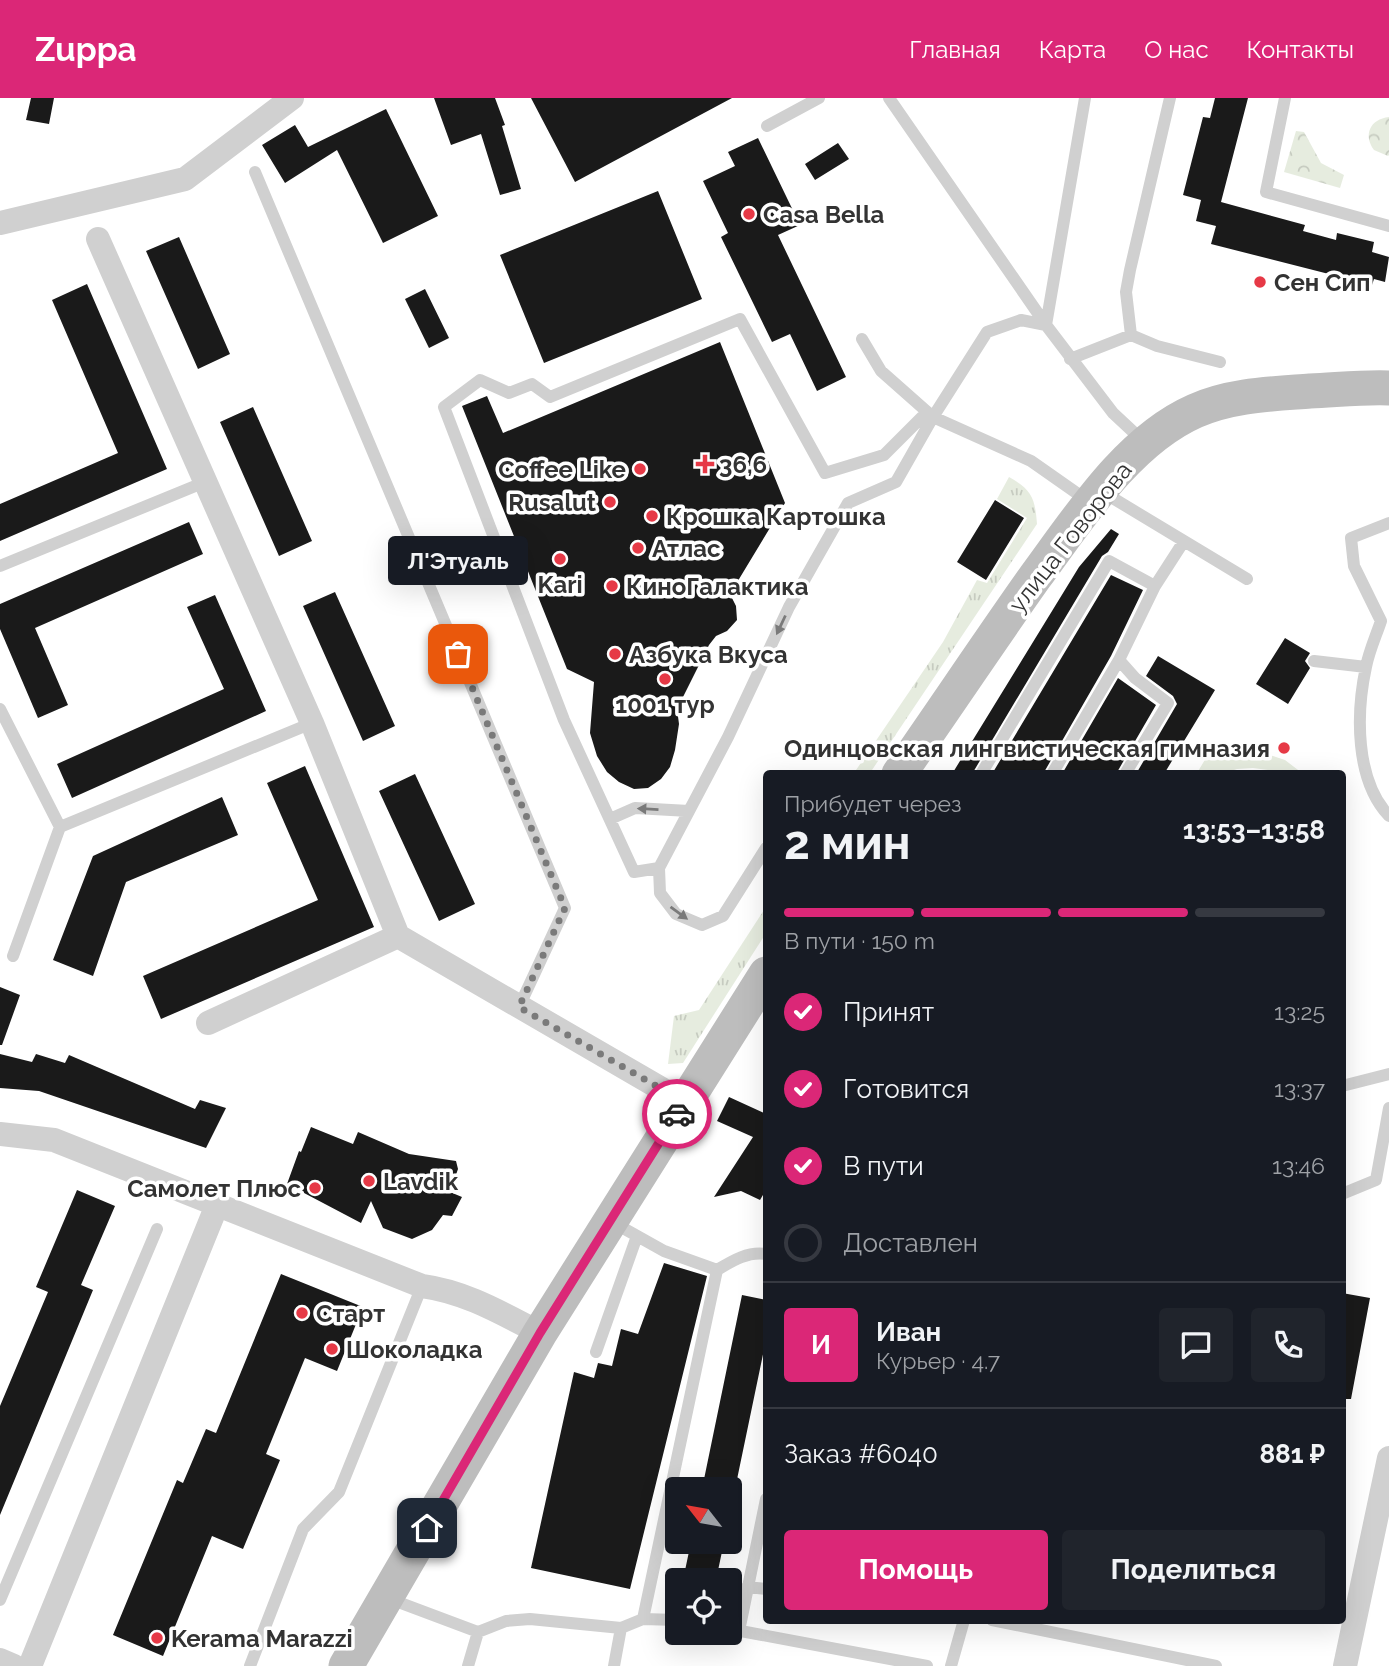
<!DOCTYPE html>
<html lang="ru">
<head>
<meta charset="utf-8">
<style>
  body { margin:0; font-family:Raleway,sans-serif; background:#20242c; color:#f1f3f6; height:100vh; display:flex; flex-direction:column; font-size:26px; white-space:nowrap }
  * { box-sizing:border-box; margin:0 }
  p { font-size:23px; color:#9ea1a6 }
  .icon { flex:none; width:38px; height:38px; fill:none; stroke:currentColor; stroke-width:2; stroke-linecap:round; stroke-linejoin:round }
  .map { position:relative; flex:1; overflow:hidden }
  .side { position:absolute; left:763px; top:672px; width:583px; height:854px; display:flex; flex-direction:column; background:#171b24; border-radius:7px; box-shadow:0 7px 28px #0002 }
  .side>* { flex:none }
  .needle { width:46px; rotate:301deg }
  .buttons { position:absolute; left:665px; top:1379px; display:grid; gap:14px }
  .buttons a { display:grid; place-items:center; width:77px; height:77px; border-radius:7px; background:#171b24; box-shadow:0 7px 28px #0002; font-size:35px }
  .pin { position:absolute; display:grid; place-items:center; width:60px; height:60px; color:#fff; margin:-30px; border-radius:14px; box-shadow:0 4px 10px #0006 }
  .courier { position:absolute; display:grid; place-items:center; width:70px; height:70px; margin:-35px; border:5px solid #db2777; border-radius:50%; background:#fff; color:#222; box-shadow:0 2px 9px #0007 }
  .bubble { position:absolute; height:49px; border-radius:7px; background:#171b24; box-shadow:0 7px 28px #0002; font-size:23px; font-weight:700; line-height:49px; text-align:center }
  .headline em { font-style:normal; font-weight:700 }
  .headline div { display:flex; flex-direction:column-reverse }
  .headline { display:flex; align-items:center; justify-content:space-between; height:119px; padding:0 21px }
  h1 { font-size:46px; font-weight:700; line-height:52px }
  .bar { display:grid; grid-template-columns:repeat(4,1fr); gap:10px 7px; align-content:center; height:84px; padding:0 21px }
  .bar i { height:9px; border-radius:5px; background:#363941 }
  .bar .on { background:#db2777 }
  .bar p { grid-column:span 4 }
  .line { display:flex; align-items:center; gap:18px; padding:0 21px; border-top:2px solid #363941 }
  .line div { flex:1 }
  .round { display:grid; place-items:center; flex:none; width:74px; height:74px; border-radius:7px; background:#20242c }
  ol { padding:0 21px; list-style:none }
  li { display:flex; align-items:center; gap:21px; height:77px }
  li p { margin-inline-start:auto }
  li .icon { padding:7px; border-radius:50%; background:#db2777; color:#fff; stroke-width:4 }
  li:last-child { color:#9ea1a6 }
  li i { width:38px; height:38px; border:4px solid #363941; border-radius:50% }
  .cta { display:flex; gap:14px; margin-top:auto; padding:14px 21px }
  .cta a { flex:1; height:80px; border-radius:7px; background:#db2777; color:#fff; font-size:28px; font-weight:700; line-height:80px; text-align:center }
  .cta a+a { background:#20242c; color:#f1f3f6 }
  header { display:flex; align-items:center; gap:42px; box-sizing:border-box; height:98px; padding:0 35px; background:#db2777; color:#fff }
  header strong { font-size:33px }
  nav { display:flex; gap:38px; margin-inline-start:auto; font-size:24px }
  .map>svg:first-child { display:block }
  .grass { fill:url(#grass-tufts) }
  .forest { fill:url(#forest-crowns) }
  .pitch { fill:#e6ecdf }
  .building { fill:#1a1a1a }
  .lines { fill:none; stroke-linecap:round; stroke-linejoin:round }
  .service { stroke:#d0d0d0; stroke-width:12 }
  .minor { stroke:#d0d0d0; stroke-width:24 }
  .secondary { stroke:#bdbdbd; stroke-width:35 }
  .oneway { fill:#7a7a7a }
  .done { stroke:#7a7a7a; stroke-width:7; stroke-dasharray:0 12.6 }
  .route { stroke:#db2777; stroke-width:9 }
  .poi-dot { fill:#e63946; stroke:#fff; stroke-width:2.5 }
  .labels { text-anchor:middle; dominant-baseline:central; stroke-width:7; stroke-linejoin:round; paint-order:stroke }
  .poi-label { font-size:24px; font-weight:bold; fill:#333; stroke:#fff; text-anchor:start }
  .street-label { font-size:24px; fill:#333; stroke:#fff }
</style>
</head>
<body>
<header>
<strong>Zuppa</strong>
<nav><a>Главная</a><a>Карта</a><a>О нас</a><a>Контакты</a></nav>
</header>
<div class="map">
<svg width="1389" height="1568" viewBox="0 0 1389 1568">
  <defs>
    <pattern id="grass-tufts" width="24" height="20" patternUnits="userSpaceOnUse" patternTransform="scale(1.75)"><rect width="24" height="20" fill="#e6ecdf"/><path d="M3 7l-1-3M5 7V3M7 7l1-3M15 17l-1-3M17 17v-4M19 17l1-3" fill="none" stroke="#c6cbc0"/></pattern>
    <pattern id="forest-crowns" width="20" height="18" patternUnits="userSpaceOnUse" patternTransform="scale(1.75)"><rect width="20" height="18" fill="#e6ecdf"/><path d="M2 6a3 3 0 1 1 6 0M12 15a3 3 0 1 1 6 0" fill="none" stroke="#c6cbc0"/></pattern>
  </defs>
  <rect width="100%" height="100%" fill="#fff"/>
  <path class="grass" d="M 1009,379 C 1032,392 1035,400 1037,426 L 870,675 L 854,675 L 943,544 L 977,482 L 987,485 L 1027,420 L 997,401 Z
    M 766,809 L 766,835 L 683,965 L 668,966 L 674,918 L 699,912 Z"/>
  <path class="forest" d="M 1389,19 L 1389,57 L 1388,58 L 1374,52 C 1363,37 1370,21 1389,19 Z
    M 1296,33 L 1304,34 L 1321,65 L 1344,77 L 1340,90 L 1284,74 Z"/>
  <path class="pitch" d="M 1212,650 L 1228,659 L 1255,654 L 1270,657 L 1285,662 L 1302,675 L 1275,675 L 1268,672 L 1253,670 L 1237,671 L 1225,675 L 1197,675 Z"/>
  <path class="building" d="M 31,0 L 54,0 L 49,26 L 26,22 Z
    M 434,0 L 495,0 L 505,27 L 502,28 L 521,91 L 500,97 L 481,36 L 451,47 Z
    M 531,0 L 732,0 L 575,84 Z
    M 1215,0 L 1248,0 L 1221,104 L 1305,127 L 1303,133 L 1336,142 L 1337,135 L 1374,144 L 1372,154 L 1389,159 L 1385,184 L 1374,181 L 1372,187 L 1211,146 L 1216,128 L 1196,123 L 1201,102 L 1183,97 L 1203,19 L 1210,20 Z
    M 386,11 L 438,118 L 383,145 L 337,52 L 285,85 L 262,47 L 295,27 L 308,49 Z
    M 758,40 L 800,127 L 778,137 L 846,279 L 817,293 L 790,236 L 772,244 L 721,139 L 728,135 L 703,83 L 735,68 L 728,54 Z
    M 838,45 L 849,61 L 815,82 L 805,66 Z
    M 658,93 L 702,201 L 544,265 L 500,157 Z
    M 179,139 L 230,256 L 198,271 L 146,153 Z
    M 87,186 L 167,371 L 0,443 L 0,406 L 118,355 L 52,202 Z
    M 425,191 L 449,240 L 429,250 L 405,201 Z
    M 720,244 L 785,405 L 730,496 L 736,508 L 737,522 L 727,533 L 716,538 L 709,547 L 677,611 L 679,626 L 675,652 L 670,669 L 661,681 L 648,690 L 634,691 L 619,684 L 607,674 L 597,658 L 590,635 L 594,584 L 567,571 L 462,308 L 487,298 L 503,335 Z
    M 253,309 L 312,443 L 279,458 L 220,324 Z
    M 995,402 L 1024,420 L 986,482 L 957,464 Z
    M 189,424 L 203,456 L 35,530 L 68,607 L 38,620 L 0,531 L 0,506 Z
    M 1111,431 L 1119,436 L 1108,454 L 1102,458 L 972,676 L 952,676 L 1079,469 Z
    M 1111,477 L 1143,492 L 1111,558 L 1043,676 L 992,676 Z
    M 335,494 L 395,628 L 363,643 L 303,508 Z
    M 215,497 L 266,613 L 72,700 L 57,666 L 224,591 L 187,509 Z
    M 1285,540 L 1310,555 L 1305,563 L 1310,570 L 1288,606 L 1256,586 Z
    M 1158,558 L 1215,592 L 1164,676 L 1136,676 L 1177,606 L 1173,598 L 1146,578 Z
    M 1118,580 L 1156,607 L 1116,676 L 1062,676 Z
    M 305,668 L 374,829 L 161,921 L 143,878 L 318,802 L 267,685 Z
    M 415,676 L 475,806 L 439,823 L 379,693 Z
    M 222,699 L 238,737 L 126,784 L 93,878 L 53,862 L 93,758 Z
    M 0,889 L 20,897 L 2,947 L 0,947 Z
    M 0,956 L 32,964 L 36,956 L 65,965 L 69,957 L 195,1011 L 200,1002 L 226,1010 L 206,1050 L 39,993 L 0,990 Z
    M 729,999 L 766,1016 L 766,1092 L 760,1102 L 741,1093 L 714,1099 L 753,1039 L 717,1023 Z
    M 311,1029 L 353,1046 L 358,1034 L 409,1056 L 456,1063 L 458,1071 L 450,1094 L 462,1099 L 452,1118 L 443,1117 L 432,1132 L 412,1141 L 383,1130 L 371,1103 L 361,1125 L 287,1086 L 299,1053 L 301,1054 Z
    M 77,1092 L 115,1108 L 81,1187 L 93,1192 L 0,1417 L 0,1308 L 48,1194 L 36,1189 Z
    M 664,1165 L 707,1178 L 630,1491 L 531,1470 L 574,1274 L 594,1280 L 598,1265 L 612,1268 L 621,1231 L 638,1236 Z
    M 281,1176 L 363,1209 L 337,1273 L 305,1260 L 266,1356 L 280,1362 L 243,1451 L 212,1438 L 163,1558 L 113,1537 L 177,1382 L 183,1385 L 206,1331 L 216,1335 Z
    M 1342,1195 L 1370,1200 L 1351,1301 L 1342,1301 Z
    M 742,1197 L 766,1202 L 766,1242 L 735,1391 L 702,1391 Z
    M 691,1444 L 724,1444 L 716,1482 L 683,1482 Z"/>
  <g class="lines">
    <path class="service" d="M 889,0 L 1046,227
      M 1085,0 L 1046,227 L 1113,315 L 1143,343
      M 1285,0 L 1266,94 L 1389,128
      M 767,28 L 819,0
      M 255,74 L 565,810 L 519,909
      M 1131,237 L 1157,248 L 1220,264
      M 862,241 L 881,273 L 933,319 L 1031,363 L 1088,403
      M 1070,261 L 1131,237 L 1126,194 L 1130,172 L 1170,0
      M 1101,393 L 1247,481
      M 1389,425 L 1351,440 L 1354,468 L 1381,523 C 1376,538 1369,553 1366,569 C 1356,615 1355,682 1389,718
      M 0,468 L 205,384
      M 1119,562 L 1135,580 L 1168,605 L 1125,676
      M 1314,563 L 1366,569
      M 0,611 L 60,729
      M 981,676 L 1109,463 L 1155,488 L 1184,443
      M 1052,676 L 1119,562 L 1155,488
      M 610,721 L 635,710 L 689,713
      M 766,750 L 723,818 L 702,827 L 676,816 L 660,795 L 659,770 L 728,639 L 789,509 L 815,463 L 848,405 L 896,384 L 933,319 L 987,234 L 1021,222 L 1046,227
      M 659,770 L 634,774 L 564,622 L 444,309 L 480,282 L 509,295 L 532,286 L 550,299 L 740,221 L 825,375 L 884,357 L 927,314
      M 13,858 L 60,729 L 312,625
      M 1342,988 L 1389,976
      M 1342,1096 L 1376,1082 L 1389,1010
      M 614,1125 L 664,1153 L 717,1172 L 643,1521
      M 717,1172 C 732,1163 748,1153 766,1156
      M 596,1254 L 637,1138
      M 747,1489 L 766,1491
      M 390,1501 L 478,1534 L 506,1523 L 530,1521 L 621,1530 L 614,1568
      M 0,1502 L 157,1131
      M 992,1522 L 1216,1568
      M 621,1530 L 643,1521 L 677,1522
      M 730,1531 L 927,1568
      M 739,1533 L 766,1401
      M 250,1568 L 303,1431 L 339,1394 L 422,1188
      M 468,1568 L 478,1534
      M 951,1568 L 964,1522"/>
    <path class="minor" d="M 0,125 L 185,81 L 292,0
      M 98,141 L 312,625 L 398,838 L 684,1004
      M 208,925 L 398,838
      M 0,1036 L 54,1042 L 422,1188 C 466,1194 501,1215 540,1235
      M 0,1562 L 14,1568
      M 30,1568 L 217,1107
      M 1345,1568 L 1389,1360"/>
    <path class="secondary" d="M 899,676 C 945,610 989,544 1035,479 C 1078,421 1127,343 1195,313 C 1231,297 1271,296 1310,293 C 1336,292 1362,289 1389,290
      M 346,1568 L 540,1235 L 766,876"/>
  </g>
  <defs><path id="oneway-solid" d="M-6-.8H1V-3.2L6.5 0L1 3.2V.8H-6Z" transform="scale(1.75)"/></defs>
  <g class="oneway">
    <use href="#oneway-solid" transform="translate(781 527) rotate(115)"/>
    <use href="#oneway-solid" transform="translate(648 711) rotate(-177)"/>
    <use href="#oneway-solid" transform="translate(679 815) rotate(36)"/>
  </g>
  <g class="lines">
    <path class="done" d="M 458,556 L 565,810 L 519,909 L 684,1004 L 677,1016"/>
    <path class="route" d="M 427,1430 L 540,1235 L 677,1016"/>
  </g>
  <g class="poi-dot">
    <circle cx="749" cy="116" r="7"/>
    <circle cx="1260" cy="184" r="7"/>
    <path d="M701.5 355.5h7v7h7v7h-7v7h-7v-7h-7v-7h7z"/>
    <circle cx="640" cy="371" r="7"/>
    <circle cx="610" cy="404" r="7"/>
    <circle cx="652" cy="418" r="7"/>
    <circle cx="638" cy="450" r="7"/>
    <circle cx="560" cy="461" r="7"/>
    <circle cx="612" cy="488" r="7"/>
    <circle cx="615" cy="556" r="7"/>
    <circle cx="665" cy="581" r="7"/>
    <circle cx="1284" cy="650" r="7"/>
    <circle cx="369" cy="1083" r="7"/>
    <circle cx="315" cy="1090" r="7"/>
    <circle cx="302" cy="1215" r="7"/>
    <circle cx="332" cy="1251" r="7"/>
    <circle cx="157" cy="1540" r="7"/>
  </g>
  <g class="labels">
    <g class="poi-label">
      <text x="763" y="116">Casa Bella</text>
      <text x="1274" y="184">Сен Сип</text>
      <text x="719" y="366">36,6</text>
      <text x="626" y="371" text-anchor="end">Coffee Like</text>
      <text x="596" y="404" text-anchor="end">Rusalut</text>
      <text x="666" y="418">Крошка Картошка</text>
      <text x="652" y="450">Атлас</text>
      <text x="560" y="486" text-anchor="middle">Kari</text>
      <text x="626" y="488">КиноГалактика</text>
      <text x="629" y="556">Азбука Вкуса</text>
      <text x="665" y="606" text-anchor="middle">1001 тур</text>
      <text x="1270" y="650" text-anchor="end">Одинцовская лингвистическая гимназия</text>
      <text x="383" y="1083">Lavdik</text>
      <text x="301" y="1090" text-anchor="end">Самолет Плюс</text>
      <text x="316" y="1215">Старт</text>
      <text x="346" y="1251">Шоколадка</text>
      <text x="171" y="1540">Kerama Marazzi</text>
    </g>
    <g class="street-label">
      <text transform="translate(1070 439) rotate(-52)">улица Говорова</text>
    </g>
  </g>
</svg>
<div class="buttons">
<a><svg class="needle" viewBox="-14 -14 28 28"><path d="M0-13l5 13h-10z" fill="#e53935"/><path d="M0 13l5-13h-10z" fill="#9ea1a6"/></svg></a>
<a><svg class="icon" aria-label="locate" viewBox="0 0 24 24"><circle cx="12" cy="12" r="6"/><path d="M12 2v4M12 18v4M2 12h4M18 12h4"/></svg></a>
</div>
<div class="pin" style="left:458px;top:556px;background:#ea580c"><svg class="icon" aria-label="bag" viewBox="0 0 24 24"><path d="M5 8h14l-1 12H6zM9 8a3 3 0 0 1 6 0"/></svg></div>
<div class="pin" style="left:427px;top:1430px;background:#1f2937"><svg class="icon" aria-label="home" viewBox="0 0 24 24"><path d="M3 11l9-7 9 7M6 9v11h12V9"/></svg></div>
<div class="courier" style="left:677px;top:1016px"><svg class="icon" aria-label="car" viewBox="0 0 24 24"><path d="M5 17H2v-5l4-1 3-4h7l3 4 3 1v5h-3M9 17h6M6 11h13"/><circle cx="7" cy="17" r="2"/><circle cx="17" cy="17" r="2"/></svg></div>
<div class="bubble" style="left:388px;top:438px;width:140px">Л'Этуаль</div>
<section class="side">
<div class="headline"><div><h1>2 мин</h1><p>Прибудет через</p></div><em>13:53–13:58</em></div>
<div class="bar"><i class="on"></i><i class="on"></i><i class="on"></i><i></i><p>В пути · 150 m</p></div>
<ol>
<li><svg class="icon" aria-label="check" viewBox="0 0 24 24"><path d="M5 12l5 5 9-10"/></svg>Принят<p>13:25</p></li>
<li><svg class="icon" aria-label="check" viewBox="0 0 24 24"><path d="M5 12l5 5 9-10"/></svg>Готовится<p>13:37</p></li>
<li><svg class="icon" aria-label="check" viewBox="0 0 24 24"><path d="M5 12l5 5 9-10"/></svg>В пути<p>13:46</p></li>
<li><i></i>Доставлен</li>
</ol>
<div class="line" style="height:126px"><b class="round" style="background:#db2777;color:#fff">И</b><div><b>Иван</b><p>Курьер · 4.7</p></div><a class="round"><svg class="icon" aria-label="chat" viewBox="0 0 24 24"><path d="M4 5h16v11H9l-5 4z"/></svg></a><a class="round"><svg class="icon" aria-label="phone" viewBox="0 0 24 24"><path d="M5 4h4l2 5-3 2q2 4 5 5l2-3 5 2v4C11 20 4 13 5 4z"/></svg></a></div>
<div class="line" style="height:91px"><div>Заказ #6040</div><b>881 ₽</b></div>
<div class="cta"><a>Помощь</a><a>Поделиться</a></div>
</section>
</div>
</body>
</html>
